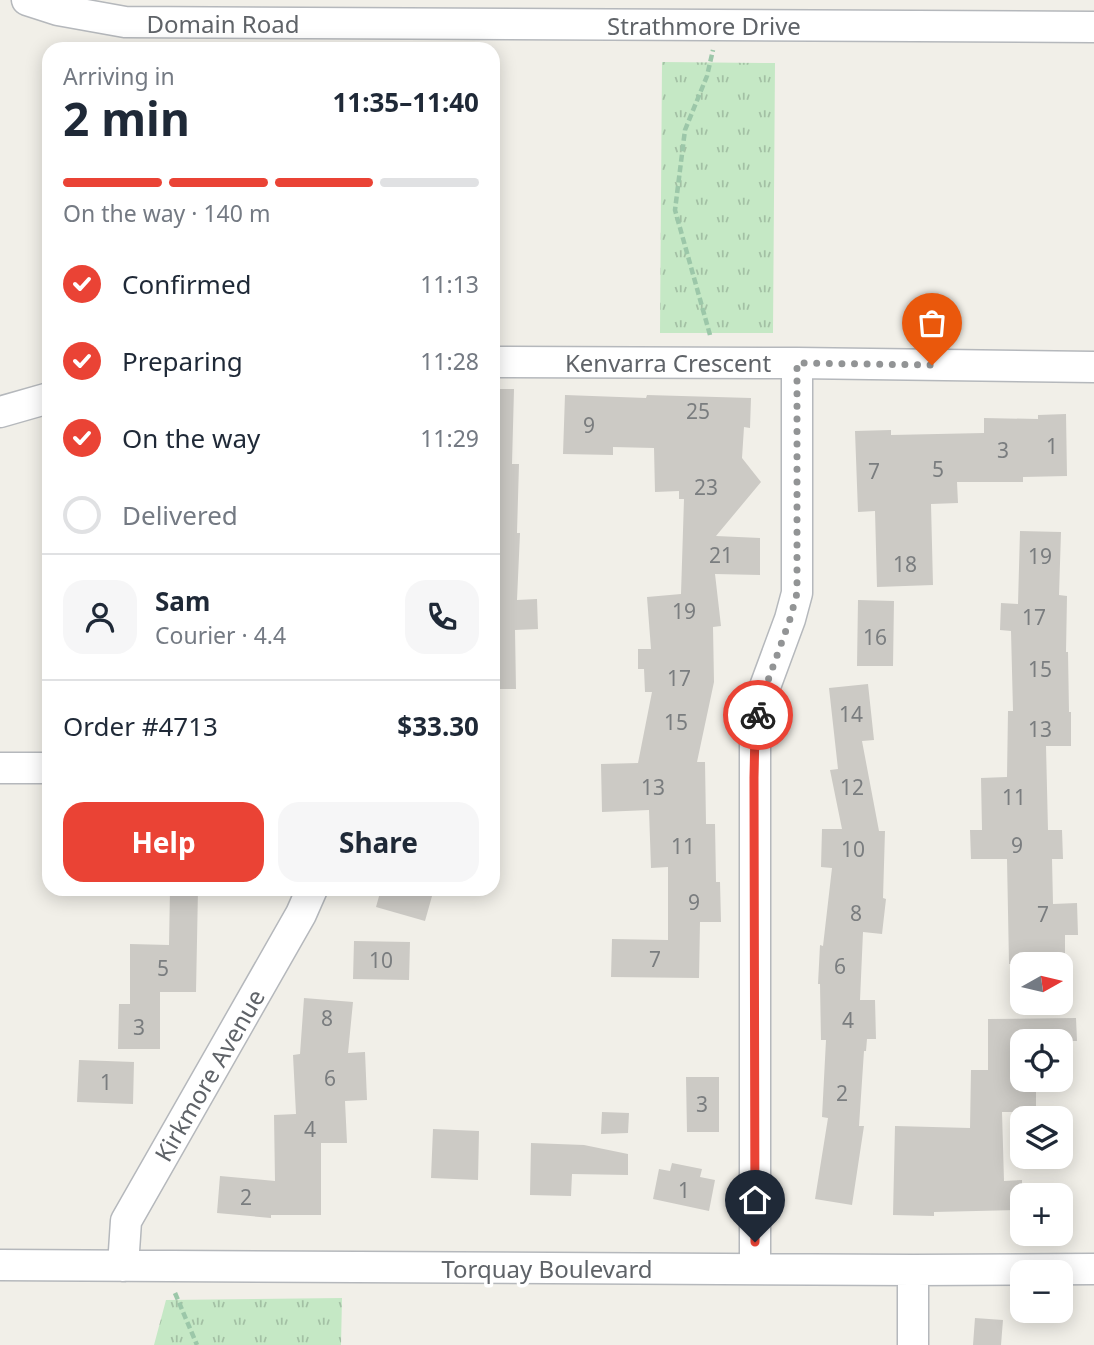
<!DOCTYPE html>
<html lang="en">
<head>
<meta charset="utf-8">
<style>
  body { margin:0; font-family:"Noto Sans",sans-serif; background:#f6f6f7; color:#1f2937; height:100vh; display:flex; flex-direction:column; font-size:26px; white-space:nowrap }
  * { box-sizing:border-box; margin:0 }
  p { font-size:23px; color:#747a83 }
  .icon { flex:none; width:38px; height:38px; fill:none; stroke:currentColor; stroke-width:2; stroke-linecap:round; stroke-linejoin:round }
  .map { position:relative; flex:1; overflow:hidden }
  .details { position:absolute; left:42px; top:42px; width:458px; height:854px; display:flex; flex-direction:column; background:#fff; border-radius:21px; box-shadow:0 4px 18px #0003 }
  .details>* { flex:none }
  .needle { width:46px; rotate:82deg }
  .buttons { position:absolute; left:1010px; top:952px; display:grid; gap:14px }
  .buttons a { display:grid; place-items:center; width:63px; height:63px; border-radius:14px; background:#fff; box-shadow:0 4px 18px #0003; font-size:35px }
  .pin { position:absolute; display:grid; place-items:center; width:60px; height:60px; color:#fff; margin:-72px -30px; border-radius:50% 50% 50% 0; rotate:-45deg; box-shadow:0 0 7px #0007 }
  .pin .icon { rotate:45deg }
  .courier { position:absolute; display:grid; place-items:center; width:70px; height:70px; margin:-35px; border:5px solid #ea4335; border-radius:50%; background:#fff; color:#222; box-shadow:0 2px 9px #0007 }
  .overview em { font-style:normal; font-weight:700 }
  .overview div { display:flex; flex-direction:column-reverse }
  .overview { display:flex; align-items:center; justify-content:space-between; height:119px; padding:0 21px }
  h1 { font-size:46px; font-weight:700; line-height:52px }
  .bar { display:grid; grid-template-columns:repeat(4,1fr); gap:10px 7px; align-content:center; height:84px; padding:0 21px }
  .bar i { height:9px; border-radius:5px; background:#e0e1e3 }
  .bar .current { background:#ea4335 }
  .bar p { grid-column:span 4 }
  .line { display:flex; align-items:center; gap:18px; padding:0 21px; border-top:2px solid #e0e1e3 }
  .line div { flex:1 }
  .round { display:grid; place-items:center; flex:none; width:74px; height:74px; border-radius:21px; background:#f6f6f7 }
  ol { padding:0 21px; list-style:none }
  li { display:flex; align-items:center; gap:21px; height:77px }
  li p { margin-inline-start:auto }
  li .icon { padding:7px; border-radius:50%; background:#ea4335; color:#fff; stroke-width:4 }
  li:last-child { color:#747a83 }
  li i { width:38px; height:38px; border:4px solid #e0e1e3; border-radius:50% }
  .primary-button { display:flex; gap:14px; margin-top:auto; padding:14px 21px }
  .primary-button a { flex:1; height:80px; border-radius:21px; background:#ea4335; color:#fff; font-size:28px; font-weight:700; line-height:80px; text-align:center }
  .primary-button a+a { background:#f6f6f7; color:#1f2937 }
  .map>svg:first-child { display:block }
  .park { fill:url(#park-tufts) }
  .building { fill:#cccac5 }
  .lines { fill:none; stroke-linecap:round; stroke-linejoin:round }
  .minor-casing { stroke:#b5b8bc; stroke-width:33 }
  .path { stroke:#9cc7a9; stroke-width:4.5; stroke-dasharray:7 3.5; stroke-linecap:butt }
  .minor { stroke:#fff; stroke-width:30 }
  .done { stroke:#929495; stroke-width:7; stroke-dasharray:0 12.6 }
  .route { stroke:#ea4335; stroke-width:9 }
  .labels { text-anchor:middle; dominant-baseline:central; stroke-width:7; stroke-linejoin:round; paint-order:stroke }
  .number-label { font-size:21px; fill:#7a7d7f }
  .street-label { font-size:24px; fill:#5f6368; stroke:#fff }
</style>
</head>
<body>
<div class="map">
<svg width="1094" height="1345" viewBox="0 0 1094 1345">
  <defs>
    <pattern id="park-tufts" width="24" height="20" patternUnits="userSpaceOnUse" patternTransform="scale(1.75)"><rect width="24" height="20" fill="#c5e8c5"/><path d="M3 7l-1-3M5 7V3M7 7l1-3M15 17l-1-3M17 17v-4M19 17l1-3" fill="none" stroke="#a3c0a4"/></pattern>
  </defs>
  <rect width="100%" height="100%" fill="#f1efe8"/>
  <path class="park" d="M 662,62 L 775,63 L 773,333 L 660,333 Z
    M 342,1298 L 341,1345 L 154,1345 L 166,1300 Z"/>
  <path class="building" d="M 494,389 L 514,389 L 512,464 L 519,464 L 517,533 L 520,533 L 517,600 L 537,599 L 538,629 L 515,630 L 516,689 L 494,689 Z
    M 565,395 L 646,398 L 647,395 L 751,398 L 750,428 L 744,427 L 742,458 L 761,482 L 716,536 L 760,538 L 760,575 L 715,574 L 721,626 L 713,627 L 714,682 L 697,762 L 705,762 L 706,824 L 715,824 L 716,882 L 720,882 L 721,922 L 700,922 L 699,978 L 611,977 L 612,939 L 668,940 L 668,867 L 651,868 L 649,810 L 602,812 L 601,764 L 638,763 L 652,692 L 645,692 L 644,669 L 638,669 L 638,649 L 651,649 L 647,597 L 681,594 L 684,499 L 679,499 L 679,491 L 655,492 L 654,448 L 613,447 L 613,455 L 563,454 Z
    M 1066,414 L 1067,476 L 1023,477 L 1023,482 L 957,482 L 958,503 L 931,504 L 933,585 L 877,587 L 875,511 L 858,512 L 855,431 L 891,430 L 891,435 L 984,433 L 984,418 L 1038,419 L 1038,415 Z
    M 1020,531 L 1061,532 L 1059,595 L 1067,596 L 1066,652 L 1068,652 L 1069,712 L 1071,712 L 1071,746 L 1046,746 L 1048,830 L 1062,830 L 1063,859 L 1052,859 L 1053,904 L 1077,903 L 1078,935 L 1065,935 L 1065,964 L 1009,964 L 1007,859 L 971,859 L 970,830 L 982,830 L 981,778 L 1007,777 L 1008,711 L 1013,711 L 1011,631 L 1000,630 L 1001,603 L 1018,604 Z
    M 858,600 L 894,601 L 893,666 L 857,666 Z
    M 868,684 L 874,740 L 862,741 L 879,831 L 885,831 L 883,898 L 886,899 L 882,934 L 863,932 L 860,1000 L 875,1000 L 876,1039 L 867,1039 L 866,1051 L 864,1051 L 859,1126 L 864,1126 L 852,1205 L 815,1199 L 828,1118 L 822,1117 L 826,1040 L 821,1040 L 820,984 L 818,984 L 820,945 L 823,946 L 832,868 L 821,867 L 822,829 L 842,829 L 830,770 L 838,769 L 829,688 Z
    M 170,889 L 198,889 L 196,992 L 160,992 L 160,1049 L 118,1049 L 119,1004 L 130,1004 L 130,944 L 169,945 Z
    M 381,889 L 434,889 L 425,921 L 376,907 Z
    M 354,941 L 410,942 L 409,980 L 353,979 Z
    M 304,998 L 353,1002 L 348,1053 L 365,1052 L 367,1100 L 345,1101 L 347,1143 L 321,1143 L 321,1215 L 271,1215 L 271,1218 L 217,1213 L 220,1176 L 275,1181 L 274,1115 L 296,1114 L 293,1055 L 300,1054 Z
    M 1076,1018 L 1077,1041 L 1022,1041 L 1022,1080 L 1036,1080 L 1036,1112 L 1002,1112 L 1004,1181 L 1022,1180 L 1022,1210 L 934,1212 L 934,1216 L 893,1215 L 895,1126 L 970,1128 L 971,1070 L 988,1070 L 988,1019 Z
    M 79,1060 L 134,1062 L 133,1104 L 77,1102 Z
    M 686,1077 L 719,1077 L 719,1132 L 687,1132 Z
    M 602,1112 L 629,1113 L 628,1133 L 601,1134 Z
    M 433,1129 L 479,1131 L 478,1180 L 431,1178 Z
    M 531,1143 L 584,1145 L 628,1154 L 628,1175 L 572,1174 L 571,1196 L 530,1195 Z
    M 672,1163 L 702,1169 L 700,1177 L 715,1180 L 709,1211 L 653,1199 L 659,1169 L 670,1171 Z
    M 975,1318 L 1003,1320 L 1001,1345 L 973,1345 Z"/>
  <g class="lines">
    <defs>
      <path id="minor" d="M 27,0 L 58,10 L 125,22 L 1094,27
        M 494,362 L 797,363 L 1094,367
        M 0,412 L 49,398
        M 0,768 L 49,768
        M 0,1265 L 913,1270 L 1094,1269
        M 123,1266 L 126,1221 L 301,914 L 312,889
        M 755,1269 L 755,730 L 759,703 L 790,619 L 797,593 L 797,363
        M 913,1345 L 913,1270"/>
    </defs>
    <use href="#minor" class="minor-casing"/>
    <path class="path" d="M 710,335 L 675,210 L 685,130 L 707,76 L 713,50
      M 175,1293 L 197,1345"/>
    <use href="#minor" class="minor"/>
  </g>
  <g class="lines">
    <path class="done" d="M 758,715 L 760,703 L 790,619 L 797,593 L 797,363 L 932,365"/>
    <path class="route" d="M 755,1242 L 754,778 L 755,730 L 758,715"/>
  </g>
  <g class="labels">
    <g class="number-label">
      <text x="698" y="411">25</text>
      <text x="589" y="425">9</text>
      <text x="1052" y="446">1</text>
      <text x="1003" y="450">3</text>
      <text x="938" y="469">5</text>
      <text x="874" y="471">7</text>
      <text x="706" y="487">23</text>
      <text x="721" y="555">21</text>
      <text x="1040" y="556">19</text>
      <text x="905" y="564">18</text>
      <text x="684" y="611">19</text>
      <text x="1034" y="617">17</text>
      <text x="875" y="637">16</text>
      <text x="1040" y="669">15</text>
      <text x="679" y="678">17</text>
      <text x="851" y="714">14</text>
      <text x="676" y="722">15</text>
      <text x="1040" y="729">13</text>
      <text x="653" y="787">13</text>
      <text x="852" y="787">12</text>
      <text x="1014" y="797">11</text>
      <text x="1017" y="845">9</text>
      <text x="683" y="846">11</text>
      <text x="853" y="849">10</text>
      <text x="694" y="902">9</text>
      <text x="856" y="913">8</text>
      <text x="1043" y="914">7</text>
      <text x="655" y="959">7</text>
      <text x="381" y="960">10</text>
      <text x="840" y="966">6</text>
      <text x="163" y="968">5</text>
      <text x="327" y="1018">8</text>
      <text x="848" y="1020">4</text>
      <text x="139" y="1027">3</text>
      <text x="330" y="1078">6</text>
      <text x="106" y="1082">1</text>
      <text x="842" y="1093">2</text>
      <text x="702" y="1104">3</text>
      <text x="310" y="1129">4</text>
      <text x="684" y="1190">1</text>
      <text x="246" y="1197">2</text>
    </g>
    <g class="street-label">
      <text x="223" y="23">Domain Road</text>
      <text x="704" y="25">Strathmore Drive</text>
      <text x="668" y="362">Kenvarra Crescent</text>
      <text transform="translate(209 1075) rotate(-60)">Kirkmore Avenue</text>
      <text x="547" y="1268">Torquay Boulevard</text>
    </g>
  </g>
</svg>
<div class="buttons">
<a><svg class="needle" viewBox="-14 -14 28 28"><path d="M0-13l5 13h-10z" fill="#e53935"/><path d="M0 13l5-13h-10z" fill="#747a83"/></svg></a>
<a><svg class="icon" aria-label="locate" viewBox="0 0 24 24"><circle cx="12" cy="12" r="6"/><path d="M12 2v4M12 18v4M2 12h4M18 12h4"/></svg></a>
<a><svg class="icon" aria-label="layers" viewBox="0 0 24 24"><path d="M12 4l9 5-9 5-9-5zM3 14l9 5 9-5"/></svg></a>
<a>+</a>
<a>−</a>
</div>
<div class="pin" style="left:932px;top:365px;background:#ea580c"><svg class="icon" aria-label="bag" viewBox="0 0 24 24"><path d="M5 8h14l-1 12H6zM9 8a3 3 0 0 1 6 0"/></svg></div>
<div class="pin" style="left:755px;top:1242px;background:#1f2937"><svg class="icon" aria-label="home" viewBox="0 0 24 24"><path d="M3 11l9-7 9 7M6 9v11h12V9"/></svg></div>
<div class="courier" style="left:758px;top:715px"><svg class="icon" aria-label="bike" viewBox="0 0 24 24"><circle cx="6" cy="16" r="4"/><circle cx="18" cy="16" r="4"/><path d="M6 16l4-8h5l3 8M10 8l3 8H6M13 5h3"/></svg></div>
<section class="details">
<div class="overview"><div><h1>2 min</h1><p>Arriving in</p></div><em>11:35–11:40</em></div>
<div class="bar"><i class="current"></i><i class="current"></i><i class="current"></i><i></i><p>On the way · 140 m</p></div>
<ol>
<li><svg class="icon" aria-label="check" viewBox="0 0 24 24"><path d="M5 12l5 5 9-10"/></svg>Confirmed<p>11:13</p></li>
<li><svg class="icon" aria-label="check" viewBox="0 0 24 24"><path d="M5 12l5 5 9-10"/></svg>Preparing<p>11:28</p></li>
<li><svg class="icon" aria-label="check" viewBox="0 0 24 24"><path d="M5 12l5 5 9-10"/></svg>On the way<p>11:29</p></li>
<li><i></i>Delivered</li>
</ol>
<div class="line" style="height:126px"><a class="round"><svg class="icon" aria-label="person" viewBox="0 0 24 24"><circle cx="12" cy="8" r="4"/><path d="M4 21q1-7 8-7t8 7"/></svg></a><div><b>Sam</b><p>Courier · 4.4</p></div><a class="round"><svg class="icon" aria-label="phone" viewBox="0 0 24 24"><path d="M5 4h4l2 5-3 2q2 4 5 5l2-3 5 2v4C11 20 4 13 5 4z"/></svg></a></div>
<div class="line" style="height:91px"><div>Order #4713</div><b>$33.30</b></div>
<div class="primary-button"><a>Help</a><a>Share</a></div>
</section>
</div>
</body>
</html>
